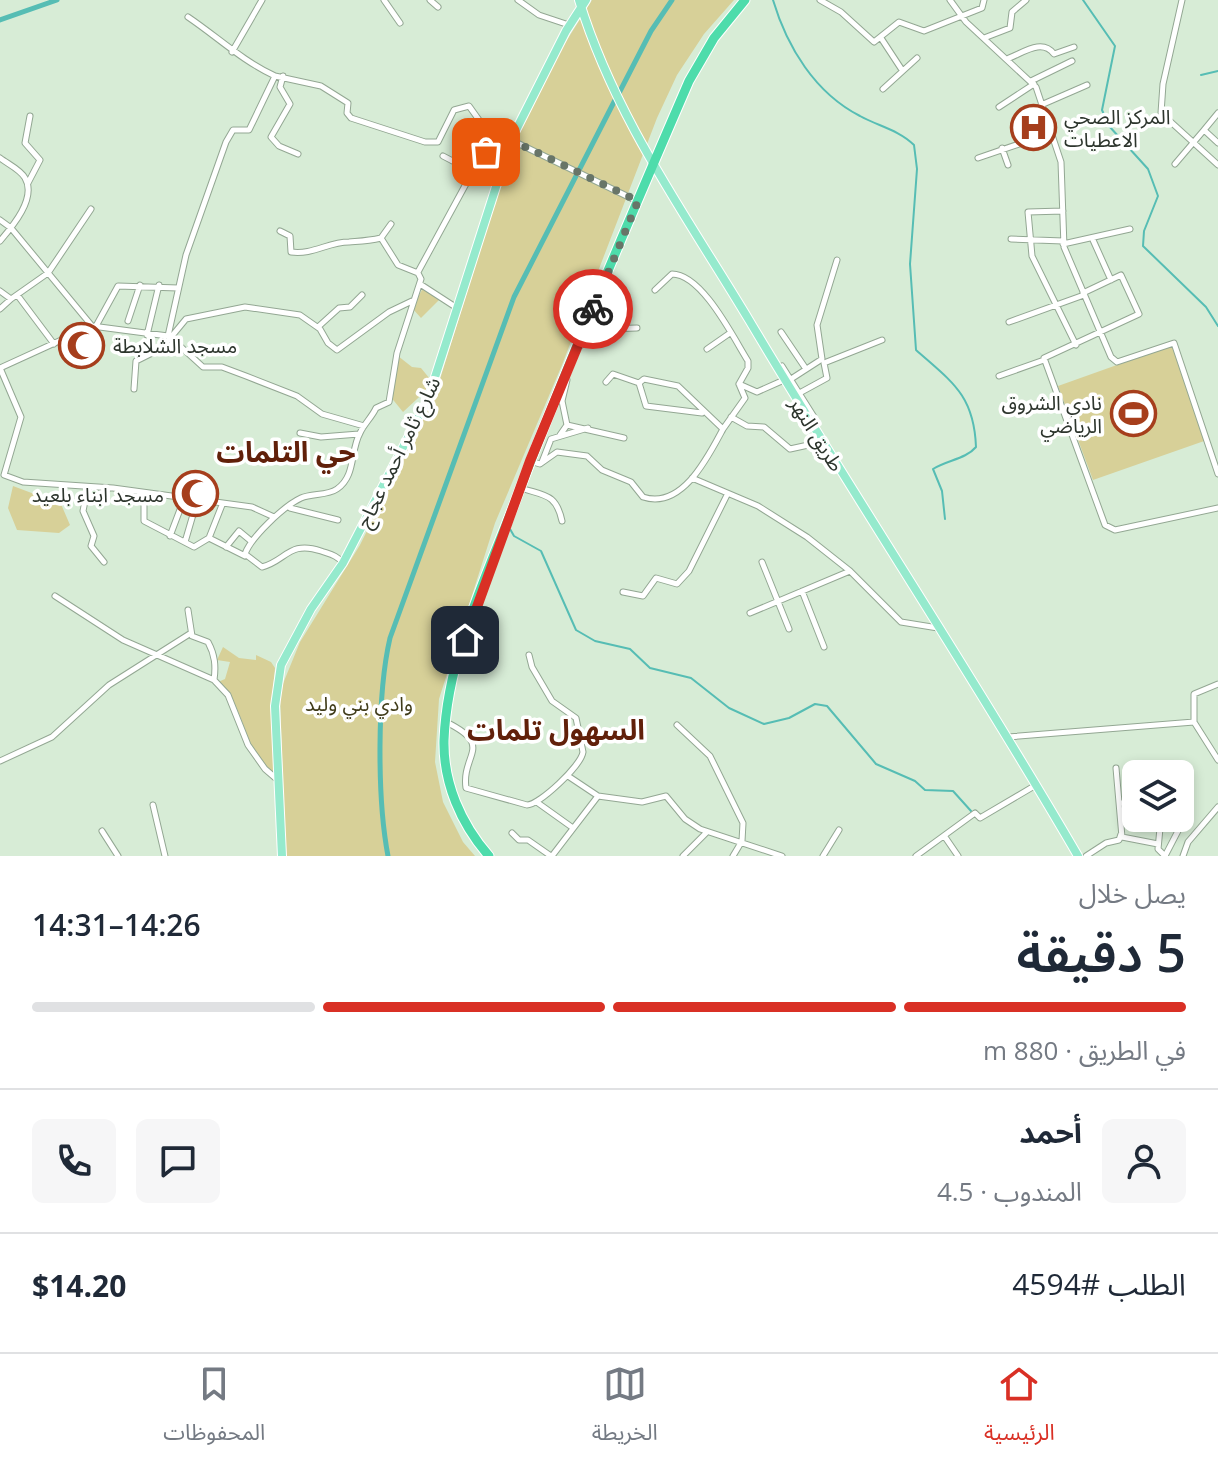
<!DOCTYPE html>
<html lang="ar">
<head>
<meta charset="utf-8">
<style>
  body { margin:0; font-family:"Open Sans","Noto Sans Arabic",sans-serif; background:#f6f6f7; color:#1f2937; direction:rtl; height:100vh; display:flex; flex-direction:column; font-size:30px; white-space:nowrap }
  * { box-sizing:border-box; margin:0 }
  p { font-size:26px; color:#747a83 }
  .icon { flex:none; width:44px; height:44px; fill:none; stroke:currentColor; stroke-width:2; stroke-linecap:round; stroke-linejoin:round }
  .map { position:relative; height:856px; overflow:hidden; direction:ltr }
  .panel { display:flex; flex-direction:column; background:#fff; flex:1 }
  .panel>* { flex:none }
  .tools { position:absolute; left:1122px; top:760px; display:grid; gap:16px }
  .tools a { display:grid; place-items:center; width:72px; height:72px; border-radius:12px; background:#fff; box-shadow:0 4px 12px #0003; font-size:40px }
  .pin { position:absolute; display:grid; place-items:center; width:68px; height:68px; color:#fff; margin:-34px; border-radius:16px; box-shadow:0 4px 12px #0006 }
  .courier { position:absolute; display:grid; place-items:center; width:80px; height:80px; margin:-40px; border:6px solid #d93025; border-radius:50%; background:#fff; color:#222; box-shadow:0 2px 10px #0007 }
  .headline em { font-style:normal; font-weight:600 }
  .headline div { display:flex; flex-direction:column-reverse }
  .headline { display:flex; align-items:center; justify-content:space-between; height:136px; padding:0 32px }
  h1 { font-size:52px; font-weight:600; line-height:60px }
  .bar { display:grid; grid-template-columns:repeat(4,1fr); gap:12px 8px; align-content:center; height:96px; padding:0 32px }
  .bar i { height:10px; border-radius:6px; background:#e0e1e3 }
  .bar .on { background:#d93025 }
  .bar p { grid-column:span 4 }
  .line { display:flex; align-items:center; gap:20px; padding:0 32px; border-top:2px solid #e0e1e3 }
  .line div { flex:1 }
  .round { display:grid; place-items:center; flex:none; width:84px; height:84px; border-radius:12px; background:#f6f6f7 }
  .menu { display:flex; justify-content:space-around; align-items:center; height:112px; border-top:2px solid #e0e1e3; background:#fff; font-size:22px; color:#747a83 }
  .menu a { display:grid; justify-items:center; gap:4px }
  .menu .on { color:#d93025 }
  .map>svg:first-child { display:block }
  .green { fill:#d7d098 }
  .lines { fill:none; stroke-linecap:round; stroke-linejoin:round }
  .stream { stroke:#56bdb4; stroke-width:2 }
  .river { stroke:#56bdb4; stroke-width:5 }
  .minor-casing { stroke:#93a793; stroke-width:7 }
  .major-casing { stroke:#fff; stroke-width:10 }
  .highway-casing { stroke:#fff; stroke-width:11 }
  .minor { stroke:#fff; stroke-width:5 }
  .major { stroke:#95eacd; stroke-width:8 }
  .highway { stroke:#4edcab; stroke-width:9 }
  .done { stroke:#687568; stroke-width:8; stroke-dasharray:0 14.4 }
  .route { stroke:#d93025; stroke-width:10 }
  .labels { text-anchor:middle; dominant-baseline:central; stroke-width:7; stroke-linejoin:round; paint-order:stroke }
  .poi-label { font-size:20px; fill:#2d352d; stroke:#fff; text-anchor:start }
  .street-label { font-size:20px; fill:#2d352d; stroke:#fff }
  .park-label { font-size:20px; fill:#403c1a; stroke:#fff }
  .district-label { font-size:28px; font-weight:bold; fill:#61200a; stroke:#fff }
</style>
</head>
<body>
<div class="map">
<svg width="1218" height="856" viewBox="0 0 1218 856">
  <rect width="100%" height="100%" fill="#d7ecd6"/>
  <path class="green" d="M 592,0 L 734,0 L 704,34 L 677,75 L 657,118 L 562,365 L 495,523 L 439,699 L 435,762 L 443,802 L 463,842 L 475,856 L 285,856 L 280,691 L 300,642 L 360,545 L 436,392 L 511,151 L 547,72 Z
    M 423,288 L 439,300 L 421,318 L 412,308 Z
    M 1173,345 L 1207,440 L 1093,480 L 1058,386 Z
    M 398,356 L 412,367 L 421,368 L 430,379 L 430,387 L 403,412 L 390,396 Z
    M 13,486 L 61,504 L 70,525 L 59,533 L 17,530 L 8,508 Z
    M 223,647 L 239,658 L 256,660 L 256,655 L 271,662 L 275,668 L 271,709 L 274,773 C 242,752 246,704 218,682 L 225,679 L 230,662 L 217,660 Z"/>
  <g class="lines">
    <path class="stream" d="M 773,0 C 787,47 815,93 860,116 C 878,126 899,130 914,145 L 917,169 L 910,264 L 916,350 C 952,382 974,395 976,447 C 966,459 947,460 933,469 L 942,491 L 945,519
      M 1083,0 L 1115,46 L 1102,110 L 1109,126 L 1148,169 L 1158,196 L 1144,231 L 1143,246 L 1206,307 L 1218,326
      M 1201,75 L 1218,71
      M 510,529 L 514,536 L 541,551 L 576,630 L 595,641 L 630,649 L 650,668 L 691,678 L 729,708 L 764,724 L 789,718 L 815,704 L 827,706 L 876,764 L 915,781 L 925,790 L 953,791 L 971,811"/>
    <path class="river" d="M 0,20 L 57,0
      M 618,95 L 651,31 L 672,0
      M 388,856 C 377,798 377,694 390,638 L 514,297 L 615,100"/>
    <defs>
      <path id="minor" d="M 384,0 L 400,23
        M 430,0 L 438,7
        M 518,0 L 539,15 L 569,25
        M 820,0 L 841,12 L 874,42 L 899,22 L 924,31 L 982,8 L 984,0
        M 950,0 L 966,22 L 1036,87 L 1061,162 L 1064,247 L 1111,357 L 1117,362 L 1174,343 L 1218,474
        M 1182,0 L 1163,84 L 1161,113 L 1218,165
        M 188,17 C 219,38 241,60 275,76 L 249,130 L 233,130 L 226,142 L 186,255 L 168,336 L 92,326 L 0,368 L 21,417 L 4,475 L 23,482 L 113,488 L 252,507 L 274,517
        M 881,38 L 902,70
        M 984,38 L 1010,28 L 1012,12 L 1026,0
        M 232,52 L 262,0
        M 1007,59 C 1023,53 1042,38 1054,54 L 1074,47
        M 275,76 L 321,86 L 348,103 L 347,113 L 351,118 L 425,142 L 438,142 L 454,110 L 469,106 L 479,120 L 484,150 L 503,161
        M 283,76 L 280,87 L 290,104 L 271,137 L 279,146 L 298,154
        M 1031,81 L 1072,61
        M 883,89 L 917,58
        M 1041,105 L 1087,85
        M 999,107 L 1034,84
        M 1204,130 L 1218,113
        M 511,140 L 637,201
        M 1002,148 L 1008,165
        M 0,158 C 8,164 21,170 25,178 C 37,198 12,227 0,241
        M 978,158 L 1051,133
        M 1175,164 L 1204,130 L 1218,143
        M 28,183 L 40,160 L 25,143 L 30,116
        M 1063,211 L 1028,212 L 1032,256 L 1076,345
        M 0,220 L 11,228 L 92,326
        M 391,224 L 381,238 L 398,265 L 418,273
        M 280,231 L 290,236 L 291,252 C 313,255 328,242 349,242 C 362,241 368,241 381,238
        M 1011,239 L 1063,241
        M 1093,240 L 1111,280
        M 1063,244 L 1130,229
        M 418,272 L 467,182 L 466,168 L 443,156
        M 420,284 L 457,308
        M 655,290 L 672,274 C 702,274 733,337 748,361 L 748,368 L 739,384
        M 0,291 L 11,299 L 48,273 L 91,209
        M 1083,293 L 1121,275 L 1139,314 L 1044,358 L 1105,525 L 1115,530 L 1218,508
        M 18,296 L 54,344
        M 0,309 L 11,299
        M 128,321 L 140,285
        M 1009,322 L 1084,295
        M 96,326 L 118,286 L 178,288
        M 318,327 L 339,308 L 350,307 L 362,295
        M 781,332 L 806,369
        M 147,335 L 159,285
        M 169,336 L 203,367 L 222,367 L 246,376 L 297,396 L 322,414 L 364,426
        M 582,345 L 605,329 L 637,328
        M 707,349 L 730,333
        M 782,366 L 816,420
        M 999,376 L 1044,360
        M 791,379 L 822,359 L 817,325 L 837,260
        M 606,382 L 613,374 L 639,383
        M 739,384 L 757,392 L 784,380
        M 134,389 L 136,361 L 162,348 L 186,319 L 245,307 L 300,315 L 320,329 L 328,343 L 337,350 L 389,312 L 412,301
        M 794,396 L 827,378 L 824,363 L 882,340
        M 731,417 L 747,426 L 764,427 L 790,449 L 822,442
        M 567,425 L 624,438
        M 723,429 L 745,398 L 739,384
        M 300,433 L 321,437 L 359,434
        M 560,435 L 567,425 L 562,401 L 567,380
        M 530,461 L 540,464 L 557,452 L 587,456 L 602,470 L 631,482 L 643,497 C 682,510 708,457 723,429 L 678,386 L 644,379 L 639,383 L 646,406 L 702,413
        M 542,462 L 551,439 L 588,428
        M 692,478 L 758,506 L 807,537 L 850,571 L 901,622 L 938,628
        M 521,488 C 544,496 556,493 562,521
        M 144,493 L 144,521 L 194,547 L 209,538 L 245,556
        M 290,508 L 338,520
        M 170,536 L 184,499
        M 209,538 L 222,505
        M 185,542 L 197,501
        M 226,547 L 239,531 L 251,541
        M 104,562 L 91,546 L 94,536 L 83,511 L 85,501 L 102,501 L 108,488
        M 762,562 L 789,629
        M 343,563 C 337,555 329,554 321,551 C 289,540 286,561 262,567 L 245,554 C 251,537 284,506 301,498 C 312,493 327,496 337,489 C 356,476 350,451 360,433 C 364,424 372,417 376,408 L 389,402 L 397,353 L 421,279 L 418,273
        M 802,591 L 824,647
        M 623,592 L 643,596 L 656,578 L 677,584 L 689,571 L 727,495
        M 55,596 L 123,640 L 214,680 L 228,695 L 248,745 L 265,769 L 279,781
        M 188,610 L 192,636 L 208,642 C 215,655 216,666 214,680
        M 750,613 L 850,571
        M 446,722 C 495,746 461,754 466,788 L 527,805 C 539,805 581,766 583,752 L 576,718 L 552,701 L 532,667 L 529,655
        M 1194,722 L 1218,760
        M 677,725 L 710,756 L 743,823 L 742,841 L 733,856
        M 1008,737 L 1194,722 L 1194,694 L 1218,684
        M 0,761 L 52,737 L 109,685 L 191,633
        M 1116,768 L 1122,837 L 1158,844
        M 568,776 L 598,796
        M 538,803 L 573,828
        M 1120,803 L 1136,803
        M 153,805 L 165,856
        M 1161,818 L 1158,849 L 1165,856 L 1179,829 L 1170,818
        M 102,831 L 118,856
        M 512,833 L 519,840 L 528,840 L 551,856
        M 945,837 L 958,856
        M 552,856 L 598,796 L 642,802 L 666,796 L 685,819 L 700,829 L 782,856
        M 683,856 L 706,833
        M 823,856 L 839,830
        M 916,856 L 975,813 L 980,818 L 1036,785
        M 1086,856 L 1106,843 L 1119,840 L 1121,834
        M 1183,856 L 1188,842 L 1218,807"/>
      <path id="major" d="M 579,0 C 615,118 686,215 749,320 C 856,500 973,675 1078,856
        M 282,856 L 275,706 L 281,665 L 311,609 L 343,563 L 428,399 L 511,140 L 566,31 L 586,0"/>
      <path id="highway" d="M 489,856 C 461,824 443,783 444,740 C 447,658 486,577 515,502 C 569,360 629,220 689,81 L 714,38 L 745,0"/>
    </defs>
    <use href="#minor" class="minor-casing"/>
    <use href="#major" class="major-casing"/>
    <use href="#highway" class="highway-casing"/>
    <use href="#minor" class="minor"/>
    <use href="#major" class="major"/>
    <use href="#highway" class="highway"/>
  </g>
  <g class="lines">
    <path class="done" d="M 486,152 L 503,161 L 511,140 L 638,201 L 593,309"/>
    <path class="route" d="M 465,640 L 530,461 L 593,309"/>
  </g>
  <defs>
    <symbol id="hospital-ring" viewBox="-11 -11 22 22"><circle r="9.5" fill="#fff" stroke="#a63e1c" stroke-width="1.5"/><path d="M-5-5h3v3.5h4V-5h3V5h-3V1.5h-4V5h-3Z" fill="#a63e1c"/></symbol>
    <symbol id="mosque-ring" viewBox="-11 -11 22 22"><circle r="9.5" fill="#fff" stroke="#a63e1c" stroke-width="1.5"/><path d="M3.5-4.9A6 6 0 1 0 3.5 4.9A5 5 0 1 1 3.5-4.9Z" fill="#a63e1c"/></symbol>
    <symbol id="stadium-ring" viewBox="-11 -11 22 22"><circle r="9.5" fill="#fff" stroke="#a63e1c" stroke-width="1.5"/><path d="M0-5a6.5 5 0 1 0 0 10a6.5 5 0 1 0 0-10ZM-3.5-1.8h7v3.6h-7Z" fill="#a63e1c"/></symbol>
  </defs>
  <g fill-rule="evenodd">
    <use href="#hospital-ring" x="1008" y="102" width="51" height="51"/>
    <use href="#mosque-ring" x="56" y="320" width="51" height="51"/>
    <use href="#stadium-ring" x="1108" y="388" width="51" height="51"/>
    <use href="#mosque-ring" x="170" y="468" width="51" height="51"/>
  </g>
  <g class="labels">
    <g class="poi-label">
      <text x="1064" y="116">المركز الصحي<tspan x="1064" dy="23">الاعطيات</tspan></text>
      <text x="113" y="345">مسجد الشلابطة</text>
      <text x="1102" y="402" text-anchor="end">نادي الشروق<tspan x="1102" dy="23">الرياضي</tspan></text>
      <text x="164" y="494" text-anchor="end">مسجد ابناء بلعيد</text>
    </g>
    <g class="street-label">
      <text transform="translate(817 434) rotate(58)">طريق النهر</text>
      <text transform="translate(398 452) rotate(-64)">شارع ثامر أحمد عجاج</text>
    </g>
    <g class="park-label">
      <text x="359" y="703">وادي بني وليد</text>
    </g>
    <g class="district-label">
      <text x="286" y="451">حي التلمات</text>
      <text x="556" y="729">السهول تلمات</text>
    </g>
  </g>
</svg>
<div class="tools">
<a><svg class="icon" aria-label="layers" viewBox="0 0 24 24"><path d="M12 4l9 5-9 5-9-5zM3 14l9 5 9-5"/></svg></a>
</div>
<div class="pin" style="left:486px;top:152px;background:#ea580c"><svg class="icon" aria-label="bag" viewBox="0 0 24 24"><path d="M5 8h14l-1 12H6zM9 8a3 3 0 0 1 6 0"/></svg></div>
<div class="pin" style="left:465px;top:640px;background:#1f2937"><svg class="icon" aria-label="home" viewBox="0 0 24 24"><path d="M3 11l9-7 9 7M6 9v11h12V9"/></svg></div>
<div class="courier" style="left:593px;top:309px"><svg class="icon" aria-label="bike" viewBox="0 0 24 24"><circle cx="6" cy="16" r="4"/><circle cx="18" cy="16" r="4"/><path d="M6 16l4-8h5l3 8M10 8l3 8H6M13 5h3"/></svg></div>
</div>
<section class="panel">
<div class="headline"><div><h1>5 دقيقة</h1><p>يصل خلال</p></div><em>14:26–14:31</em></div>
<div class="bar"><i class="on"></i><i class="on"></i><i class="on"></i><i></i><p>في الطريق · 880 m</p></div>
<div class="line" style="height:144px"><a class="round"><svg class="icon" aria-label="person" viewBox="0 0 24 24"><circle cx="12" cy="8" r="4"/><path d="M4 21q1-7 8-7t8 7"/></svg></a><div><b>أحمد</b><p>المندوب · 4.5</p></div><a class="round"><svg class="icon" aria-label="chat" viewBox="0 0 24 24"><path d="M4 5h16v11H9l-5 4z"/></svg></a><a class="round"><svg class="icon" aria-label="phone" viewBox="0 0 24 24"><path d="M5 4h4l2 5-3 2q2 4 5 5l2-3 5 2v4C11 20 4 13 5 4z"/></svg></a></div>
<div class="line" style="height:104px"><div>الطلب #4594</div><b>$14.20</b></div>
</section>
<nav class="menu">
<a class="on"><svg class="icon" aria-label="home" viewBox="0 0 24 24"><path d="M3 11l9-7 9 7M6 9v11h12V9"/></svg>الرئيسية</a>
<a><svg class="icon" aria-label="map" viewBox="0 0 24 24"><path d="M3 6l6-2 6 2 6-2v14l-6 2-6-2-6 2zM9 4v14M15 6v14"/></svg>الخريطة</a>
<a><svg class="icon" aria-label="saved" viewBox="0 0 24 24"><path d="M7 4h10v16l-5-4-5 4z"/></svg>المحفوظات</a>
</nav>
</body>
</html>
